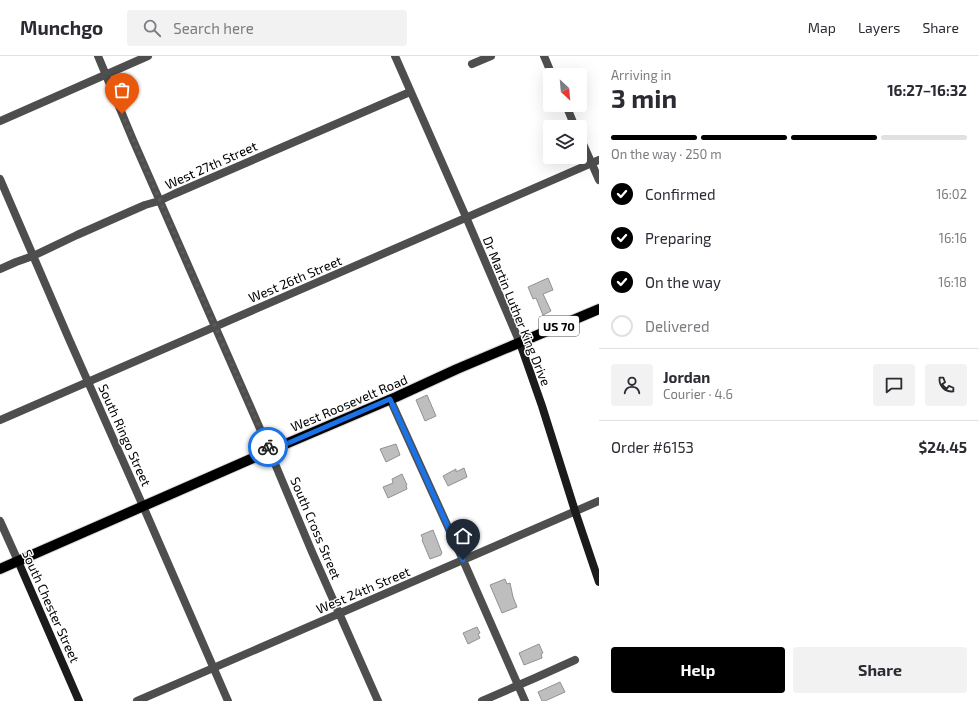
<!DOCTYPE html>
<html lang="en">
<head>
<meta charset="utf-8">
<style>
  body { margin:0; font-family:"Exo 2",sans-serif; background:#f2f2f3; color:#2b2b33; height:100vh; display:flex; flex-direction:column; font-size:15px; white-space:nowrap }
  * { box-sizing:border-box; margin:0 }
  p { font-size:13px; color:#7c7c81 }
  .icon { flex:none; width:22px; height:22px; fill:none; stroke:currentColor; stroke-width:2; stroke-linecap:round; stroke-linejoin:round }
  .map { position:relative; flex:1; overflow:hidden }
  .side { display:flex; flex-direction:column; background:#fff; width:380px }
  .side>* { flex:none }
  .needle { width:26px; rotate:154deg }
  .fabs { position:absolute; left:543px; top:12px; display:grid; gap:8px }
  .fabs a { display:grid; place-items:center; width:44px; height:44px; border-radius:4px; background:#fff; box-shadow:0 4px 16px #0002; font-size:20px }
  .pin { position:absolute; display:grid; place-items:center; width:34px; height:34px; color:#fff; margin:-41px -17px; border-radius:50% 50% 50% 0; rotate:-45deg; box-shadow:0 0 4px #0007 }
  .pin .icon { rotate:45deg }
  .courier { position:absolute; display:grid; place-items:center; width:40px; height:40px; margin:-20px; border:3px solid #1a73e8; border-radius:50%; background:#fff; color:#222; box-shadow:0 1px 5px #0007 }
  .head em { font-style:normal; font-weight:700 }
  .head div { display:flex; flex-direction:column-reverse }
  .head { display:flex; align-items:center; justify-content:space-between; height:68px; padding:0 12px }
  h1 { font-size:26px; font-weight:700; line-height:30px }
  .bar { display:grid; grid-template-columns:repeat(4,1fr); gap:6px 4px; align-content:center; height:48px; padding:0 12px }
  .bar i { height:5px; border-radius:3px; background:#e1e1e2 }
  .bar .active { background:#000 }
  .bar p { grid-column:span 4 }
  .line { display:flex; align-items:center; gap:10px; padding:0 12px; border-top:1px solid #e1e1e2 }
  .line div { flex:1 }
  .round { display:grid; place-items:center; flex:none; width:42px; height:42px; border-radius:4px; background:#f2f2f3 }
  ol { padding:0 12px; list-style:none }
  li { display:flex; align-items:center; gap:12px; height:44px }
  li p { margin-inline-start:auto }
  li .icon { padding:4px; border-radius:50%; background:#000; color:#fff; stroke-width:4 }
  li:last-child { color:#7c7c81 }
  li i { width:22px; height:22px; border:2px solid #e1e1e2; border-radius:50% }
  .cta { display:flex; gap:8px; margin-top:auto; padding:8px 12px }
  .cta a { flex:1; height:46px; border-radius:4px; background:#000; color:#fff; font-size:16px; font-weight:700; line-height:46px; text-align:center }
  .cta a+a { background:#f2f2f3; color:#2b2b33 }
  header { display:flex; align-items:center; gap:24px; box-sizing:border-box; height:56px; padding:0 20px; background:#fff; border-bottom:1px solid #e1e1e2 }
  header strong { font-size:19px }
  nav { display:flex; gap:22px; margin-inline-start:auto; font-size:14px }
  .search { width:280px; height:36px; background:#f2f2f3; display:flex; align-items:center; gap:10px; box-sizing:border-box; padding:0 14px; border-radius:4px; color:#7c7c81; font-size:15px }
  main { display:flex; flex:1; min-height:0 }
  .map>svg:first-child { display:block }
  .building { fill:#bebebe; stroke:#929292 }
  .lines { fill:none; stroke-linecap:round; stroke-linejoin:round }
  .primary-casing { stroke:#dbdbdb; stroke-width:12 }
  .minor { stroke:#4e4e4e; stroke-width:8 }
  .tertiary { stroke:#4e4e4e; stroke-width:8 }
  .secondary { stroke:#1b1b1b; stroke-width:8 }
  .primary { stroke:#000; stroke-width:10 }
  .done { stroke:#595959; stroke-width:4; stroke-dasharray:0 7.2 }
  .route { stroke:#1a73e8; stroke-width:5 }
  .labels { text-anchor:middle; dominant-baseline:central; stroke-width:3; stroke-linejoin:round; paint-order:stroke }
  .shield { fill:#fff; stroke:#4c4c4c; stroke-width:1 }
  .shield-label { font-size:12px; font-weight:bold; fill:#000 }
  .street-label { font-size:13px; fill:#000; stroke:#fff }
</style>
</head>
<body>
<header>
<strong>Munchgo</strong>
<div class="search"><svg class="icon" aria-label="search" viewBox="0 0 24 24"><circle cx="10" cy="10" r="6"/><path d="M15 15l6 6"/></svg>Search here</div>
<nav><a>Map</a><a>Layers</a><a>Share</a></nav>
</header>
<main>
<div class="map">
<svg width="599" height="645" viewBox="0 0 599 645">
  <rect width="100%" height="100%" fill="#fff"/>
  <path class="building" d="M 548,222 L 553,234 L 543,238 L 551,255 L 543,259 L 536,242 L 533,243 L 528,231 Z
    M 427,339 L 436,360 L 425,365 L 416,344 Z
    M 396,388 L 400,399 L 386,406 L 380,393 Z
    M 464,412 L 467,421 L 448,430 L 443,420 L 456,413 L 456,416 Z
    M 402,418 L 407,429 L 406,429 L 407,433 L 388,442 L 383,431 L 393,427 L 392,423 Z
    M 433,474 L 442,497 L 441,498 L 441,499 L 430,503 L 422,484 L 423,483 L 421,479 Z
    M 505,523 L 507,528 L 510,527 L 513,541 L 517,551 L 502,557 L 490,529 Z
    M 477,571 L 480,577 L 478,578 L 480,582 L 468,588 L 463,577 Z
    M 539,588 L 543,597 L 541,598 L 542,602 L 524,609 L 519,597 Z
    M 560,626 L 565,636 L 545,645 L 542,645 L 538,636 Z"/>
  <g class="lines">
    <defs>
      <path id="primary" d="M 0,513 L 269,395 L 396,341 L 457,313 L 599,253"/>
    </defs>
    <use href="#primary" class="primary-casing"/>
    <path class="minor" d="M 98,0 L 133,84 L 265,384 L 312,496 L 378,645
      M 544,0 L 552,19
      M 472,8 L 491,0
      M 566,49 L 575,71
      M 0,65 L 148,0
      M 580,81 L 599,124
      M 0,123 L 69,283 L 143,450 L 228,645
      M 0,213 L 16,206 L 33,200 L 77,179 L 129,156 L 145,149 L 159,145 L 174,138 L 410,36
      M 390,343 L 463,504 L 525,645
      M 0,364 L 599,104
      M 0,465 L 18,505
      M 137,645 L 599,445
      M 482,645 L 535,622 L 575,604"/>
    <path class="tertiary" d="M 395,0 L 466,161 L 520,287"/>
    <path class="secondary" d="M 520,287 L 542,350 L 575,455 L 599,526
      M 18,505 L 79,645"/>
    <use href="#primary" class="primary"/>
  </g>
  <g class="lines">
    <path class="done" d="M 122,58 L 268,391"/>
    <path class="route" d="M 268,391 L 270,395 L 390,343 L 463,504"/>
  </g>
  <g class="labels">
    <rect class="shield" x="539" y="260" width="40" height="20" rx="3"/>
    <g class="shield-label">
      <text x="559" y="270">US 70</text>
    </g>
    <g class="street-label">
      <text transform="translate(211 109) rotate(-24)">West 27th Street</text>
      <text transform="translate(295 223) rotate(-23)">West 26th Street</text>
      <text transform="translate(517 255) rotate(68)">Dr Martin Luther King Drive</text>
      <text transform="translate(349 347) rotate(-23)">West Roosevelt Road</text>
      <text transform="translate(125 379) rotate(66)">South Ringo Street</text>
      <text transform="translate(316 472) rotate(67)">South Cross Street</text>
      <text transform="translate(363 534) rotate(-23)">West 24th Street</text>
      <text transform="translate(51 550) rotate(66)">South Chester Street</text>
    </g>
  </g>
</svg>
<div class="fabs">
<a><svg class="needle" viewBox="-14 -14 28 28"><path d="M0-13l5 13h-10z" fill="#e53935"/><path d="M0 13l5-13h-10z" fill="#7c7c81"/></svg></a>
<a><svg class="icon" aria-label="layers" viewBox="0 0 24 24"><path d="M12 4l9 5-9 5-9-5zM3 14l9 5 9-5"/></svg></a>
</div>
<div class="pin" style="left:122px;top:58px;background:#ea580c"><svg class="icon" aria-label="bag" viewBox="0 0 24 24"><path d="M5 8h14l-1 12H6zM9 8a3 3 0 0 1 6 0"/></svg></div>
<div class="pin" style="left:463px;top:504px;background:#1f2937"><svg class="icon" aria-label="home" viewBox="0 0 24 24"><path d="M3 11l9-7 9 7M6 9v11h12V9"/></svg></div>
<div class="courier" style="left:268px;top:391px"><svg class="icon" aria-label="bike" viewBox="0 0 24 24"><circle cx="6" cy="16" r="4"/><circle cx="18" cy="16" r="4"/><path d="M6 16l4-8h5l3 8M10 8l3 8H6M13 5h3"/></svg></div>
</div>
<section class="side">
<div class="head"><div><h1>3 min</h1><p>Arriving in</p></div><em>16:27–16:32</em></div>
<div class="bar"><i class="active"></i><i class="active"></i><i class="active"></i><i></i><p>On the way · 250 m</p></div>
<ol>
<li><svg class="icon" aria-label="check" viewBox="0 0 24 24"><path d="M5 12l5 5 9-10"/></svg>Confirmed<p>16:02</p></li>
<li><svg class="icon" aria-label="check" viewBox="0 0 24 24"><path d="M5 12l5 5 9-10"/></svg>Preparing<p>16:16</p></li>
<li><svg class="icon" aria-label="check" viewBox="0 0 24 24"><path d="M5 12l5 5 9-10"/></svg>On the way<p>16:18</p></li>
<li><i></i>Delivered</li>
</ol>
<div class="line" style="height:72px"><a class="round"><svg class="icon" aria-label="person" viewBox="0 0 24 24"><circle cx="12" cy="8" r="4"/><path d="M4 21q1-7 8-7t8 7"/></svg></a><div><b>Jordan</b><p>Courier · 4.6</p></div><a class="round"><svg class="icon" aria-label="chat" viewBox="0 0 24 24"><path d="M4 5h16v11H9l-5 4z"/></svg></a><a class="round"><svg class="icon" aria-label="phone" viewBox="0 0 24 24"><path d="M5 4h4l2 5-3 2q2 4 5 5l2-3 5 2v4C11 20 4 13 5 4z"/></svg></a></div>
<div class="line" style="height:52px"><div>Order #6153</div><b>$24.45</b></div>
<div class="cta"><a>Help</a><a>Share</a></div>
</section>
</main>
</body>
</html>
